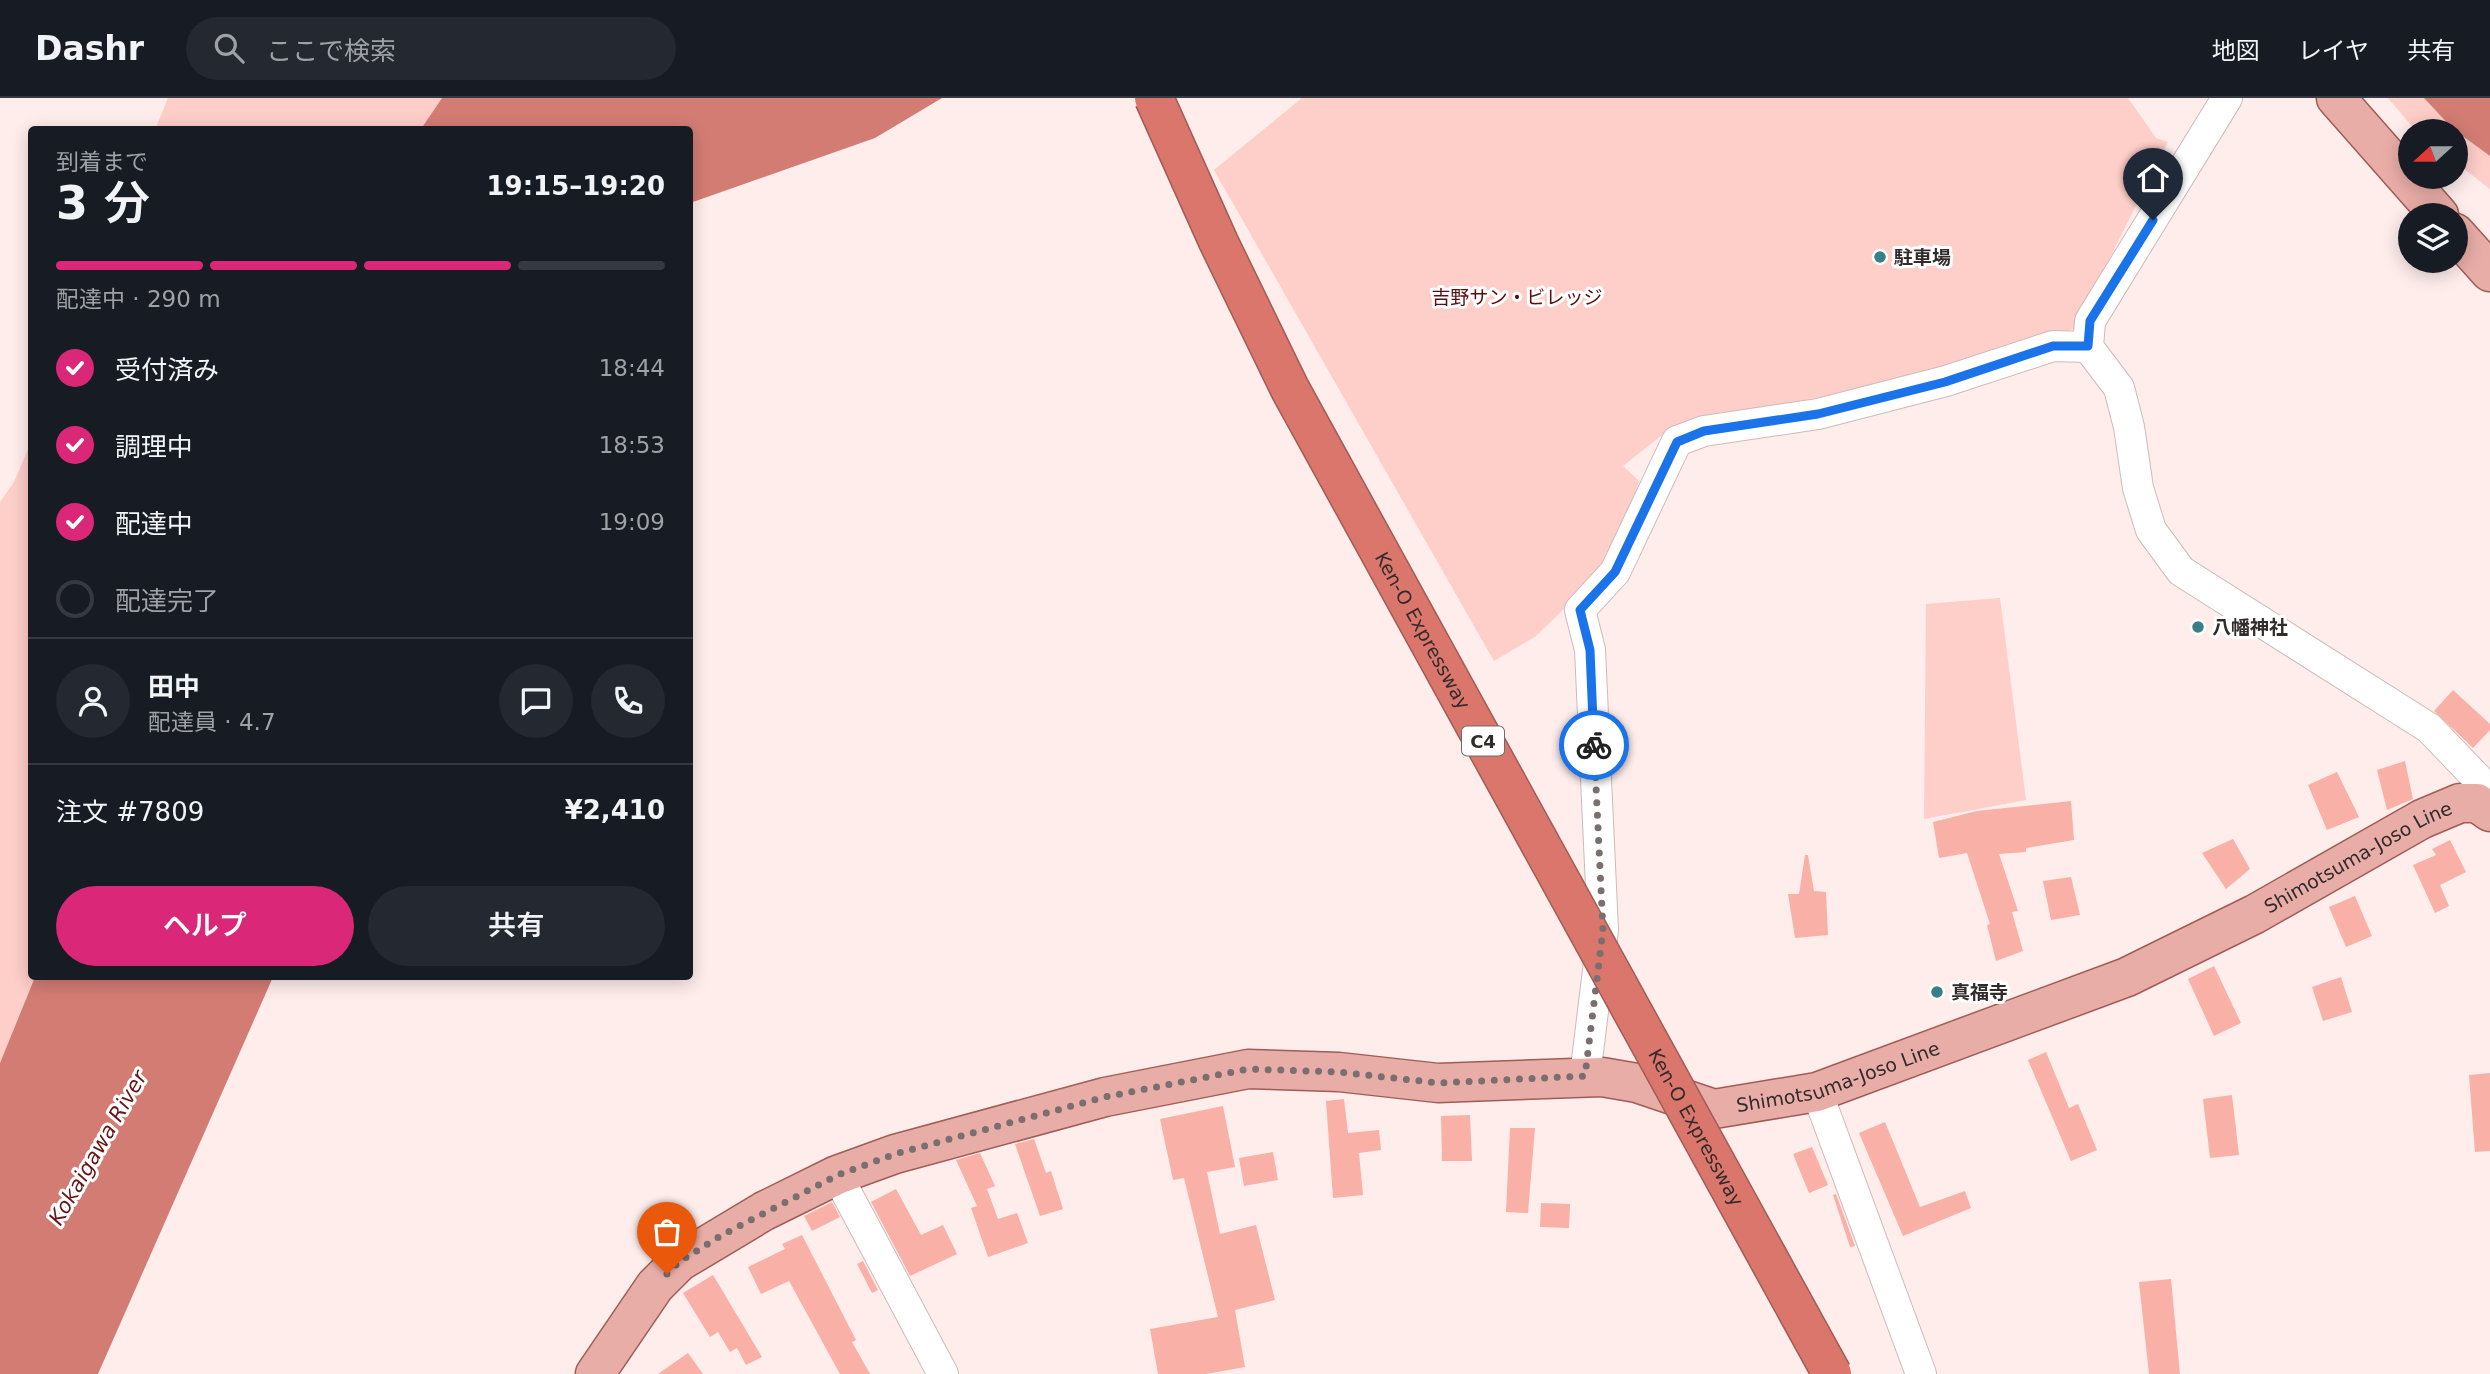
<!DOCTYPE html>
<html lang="ja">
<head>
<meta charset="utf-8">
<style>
  body { margin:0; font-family:"DejaVu Sans","Noto Sans JP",sans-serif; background:#242831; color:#f1f3f6; height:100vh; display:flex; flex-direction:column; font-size:26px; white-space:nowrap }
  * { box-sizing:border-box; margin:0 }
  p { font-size:23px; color:#9ea1a6 }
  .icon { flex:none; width:38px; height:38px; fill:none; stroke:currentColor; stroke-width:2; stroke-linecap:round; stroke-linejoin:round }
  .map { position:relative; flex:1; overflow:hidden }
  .details { position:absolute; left:28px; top:28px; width:665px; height:854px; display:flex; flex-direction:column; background:#171b24; border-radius:7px; box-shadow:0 4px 18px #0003 }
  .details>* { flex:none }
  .needle { width:46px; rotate:249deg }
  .fabs { position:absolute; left:2398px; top:21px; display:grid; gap:14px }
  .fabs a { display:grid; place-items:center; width:70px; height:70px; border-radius:50%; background:#171b24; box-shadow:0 4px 18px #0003; font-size:35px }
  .pin { position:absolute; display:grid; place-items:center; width:60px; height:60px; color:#fff; margin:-72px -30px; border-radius:50% 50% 50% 0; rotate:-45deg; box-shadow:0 0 7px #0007 }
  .pin .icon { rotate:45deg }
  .courier { position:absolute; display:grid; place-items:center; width:70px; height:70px; margin:-35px; border:5px solid #1a73e8; border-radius:50%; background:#fff; color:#222; box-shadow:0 2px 9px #0007 }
  .head em { font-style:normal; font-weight:600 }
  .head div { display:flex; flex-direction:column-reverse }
  .head { display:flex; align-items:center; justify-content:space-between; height:119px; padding:0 28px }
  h1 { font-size:46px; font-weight:600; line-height:52px }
  .bar { display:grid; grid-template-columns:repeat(4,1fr); gap:10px 7px; align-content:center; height:84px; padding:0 28px }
  .bar i { height:9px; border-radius:5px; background:#363941 }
  .bar .active { background:#db2777 }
  .bar p { grid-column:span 4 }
  .line { display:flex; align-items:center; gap:18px; padding:0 28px; border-top:2px solid #363941 }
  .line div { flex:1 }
  .round { display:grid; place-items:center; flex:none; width:74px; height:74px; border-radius:37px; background:#242831 }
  ol { padding:0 28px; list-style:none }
  li { display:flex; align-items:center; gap:21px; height:77px }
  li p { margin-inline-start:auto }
  li .icon { padding:7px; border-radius:50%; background:#db2777; color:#fff; stroke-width:4 }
  li:last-child { color:#9ea1a6 }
  li i { width:38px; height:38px; border:4px solid #363941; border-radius:50% }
  .button { display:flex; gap:14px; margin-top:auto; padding:14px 28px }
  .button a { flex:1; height:80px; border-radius:42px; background:#db2777; color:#fff; font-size:28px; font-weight:600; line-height:80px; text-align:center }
  .button a+a { background:#242831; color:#f1f3f6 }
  header { display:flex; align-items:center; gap:42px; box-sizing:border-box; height:98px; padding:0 35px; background:#171b24; border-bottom:2px solid #363941 }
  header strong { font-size:33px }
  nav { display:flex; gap:38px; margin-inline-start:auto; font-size:24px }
  .search { width:490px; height:63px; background:#242831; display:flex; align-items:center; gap:18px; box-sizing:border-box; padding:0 24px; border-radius:38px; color:#9ea1a6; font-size:26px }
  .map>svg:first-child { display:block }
  .green { fill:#fecec8 }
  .water { fill:#d37c74 }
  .building { fill:#f9b0a7 }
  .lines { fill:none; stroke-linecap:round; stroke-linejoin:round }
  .minor-casing { stroke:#ccbbb9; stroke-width:32 }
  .major-casing { stroke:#a05c56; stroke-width:41 }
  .minor { stroke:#fff; stroke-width:30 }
  .major { stroke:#e9ada7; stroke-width:38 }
  .highway-bridge-casing { stroke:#a05c56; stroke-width:41; stroke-linecap:butt }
  .highway-bridge { stroke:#db766d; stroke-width:38 }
  .done { stroke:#796f6e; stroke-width:7; stroke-dasharray:0 12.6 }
  .route { stroke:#1a73e8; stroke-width:9 }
  .poi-dot { fill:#387f88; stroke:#fff; stroke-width:2.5 }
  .labels { text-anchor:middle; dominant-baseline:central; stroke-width:6; stroke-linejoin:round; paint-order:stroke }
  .shield { fill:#fff; stroke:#6f6b6a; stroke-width:2 }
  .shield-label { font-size:18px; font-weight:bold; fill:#312b2a }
  .poi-label { font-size:19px; font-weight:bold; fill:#312b2a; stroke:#fff; text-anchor:start }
  .park-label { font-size:19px; fill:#5c0d0d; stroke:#fff }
  .street-label { font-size:19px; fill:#312b2a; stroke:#fff }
  .water-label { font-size:21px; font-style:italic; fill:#641614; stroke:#fff }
</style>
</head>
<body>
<header>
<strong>Dashr</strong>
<div class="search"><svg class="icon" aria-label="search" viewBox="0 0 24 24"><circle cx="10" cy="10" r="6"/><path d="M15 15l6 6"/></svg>ここで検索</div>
<nav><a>地図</a><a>レイヤ</a><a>共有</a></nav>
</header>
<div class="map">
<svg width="2490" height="1276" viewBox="0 0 2490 1276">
  <rect width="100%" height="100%" fill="#feedeb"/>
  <path class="green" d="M 168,0 L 442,0 L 421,31 L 155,32 Z
    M 1302,0 L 2128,0 L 2156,40 L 2168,44 L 2074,231 L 1863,291 L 1676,326 L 1623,368 L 1639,383 L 1622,441 L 1571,504 L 1536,538 L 1494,563 L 1214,72 Z
    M 2388,0 L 2490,0 L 2490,91 L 2455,64 L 2455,33 L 2416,33 Z
    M 31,344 L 32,878 L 35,879 L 0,965 L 0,404 L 14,384 Z
    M 2000,500 L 2026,702 L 1924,721 L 1926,506 Z"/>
  <path class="water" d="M 442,0 L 942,0 L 875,40 L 690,105 L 690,32 L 421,31 Z
    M 2424,0 L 2490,0 L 2490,58 L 2453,31 Z
    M 35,879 L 273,879 L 98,1276 L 0,1276 L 0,965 Z"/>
  <path class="building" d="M 2453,592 L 2490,626 L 2490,632 L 2473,650 L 2434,613 Z
    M 2405,663 L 2413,701 L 2387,712 L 2377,672 Z
    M 2337,674 L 2359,719 L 2327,732 L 2308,687 Z
    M 2071,703 L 2074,742 L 2026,750 L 2026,754 L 1999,756 L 2018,813 L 2012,814 L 2023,853 L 1996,863 L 1987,827 L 1990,826 L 1967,755 L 1939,760 L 1933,724 L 1977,713 Z
    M 2233,741 L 2250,771 L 2226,791 L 2202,755 Z
    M 2450,742 L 2466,774 L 2440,787 L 2449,808 L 2435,815 L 2413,767 L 2436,757 L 2432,751 Z
    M 1805,757 L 1808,757 L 1814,793 L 1826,794 L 1828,837 L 1795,840 L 1788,796 L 1799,796 Z
    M 2071,779 L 2080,817 L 2051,822 L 2043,783 Z
    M 2355,798 L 2372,838 L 2346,849 L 2329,809 Z
    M 2214,868 L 2241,925 L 2214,938 L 2188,881 Z
    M 2341,879 L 2352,914 L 2323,923 L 2312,889 Z
    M 2046,954 L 2069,1010 L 2078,1006 L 2097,1052 L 2071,1063 L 2028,962 Z
    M 2490,975 L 2490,1053 L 2475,1054 L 2469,977 Z
    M 2232,997 L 2239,1057 L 2210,1060 L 2203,1001 Z
    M 1344,1001 L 1348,1035 L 1379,1032 L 1381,1052 L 1359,1055 L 1363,1097 L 1333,1100 L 1326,1003 Z
    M 1223,1008 L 1235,1069 L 1207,1074 L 1220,1136 L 1256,1127 L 1275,1202 L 1235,1212 L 1245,1269 L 1206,1276 L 1158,1276 L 1150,1231 L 1218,1219 L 1184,1080 L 1173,1082 L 1160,1021 Z
    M 1470,1017 L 1472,1063 L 1442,1063 L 1441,1018 Z
    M 1885,1024 L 1920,1109 L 1965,1093 L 1971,1110 L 1903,1138 L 1859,1035 Z
    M 1510,1030 L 1535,1030 L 1528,1115 L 1506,1114 Z
    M 1034,1041 L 1046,1075 L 1051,1073 L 1063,1111 L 1040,1118 L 1015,1046 Z
    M 1812,1049 L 1828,1087 L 1809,1095 L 1793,1056 Z
    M 1273,1054 L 1278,1082 L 1244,1088 L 1239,1060 Z
    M 980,1055 L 995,1088 L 987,1091 L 998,1121 L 1017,1115 L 1028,1145 L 988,1159 L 971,1110 L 977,1108 L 956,1062 Z
    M 896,1091 L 921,1137 L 943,1127 L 957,1156 L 910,1178 L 871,1104 Z
    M 1836,1096 L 1855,1148 L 1850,1149 L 1833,1097 Z
    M 832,1104 L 840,1119 L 812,1133 L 804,1118 Z
    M 1541,1105 L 1570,1106 L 1569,1130 L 1540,1129 Z
    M 802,1137 L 856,1242 L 852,1244 L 870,1276 L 840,1276 L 789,1183 L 761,1196 L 748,1169 L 785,1151 L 782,1146 Z
    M 863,1163 L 878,1192 L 872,1195 L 857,1166 Z
    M 713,1177 L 762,1259 L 746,1267 L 737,1250 L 730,1254 L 718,1234 L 710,1239 L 683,1195 Z
    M 2171,1181 L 2180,1276 L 2149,1276 L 2139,1184 Z
    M 688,1255 L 703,1276 L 658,1276 Z"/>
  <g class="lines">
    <defs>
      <path id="minor" d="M 2227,0 L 2090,223 L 2088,249 L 2119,290 L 2129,329 L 2138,390 L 2151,432 L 2181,473 L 2429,630 L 2478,681 L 2477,705
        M 1585,978 L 1603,832 L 1590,552 L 1580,512 L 1615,474 L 1677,343 L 1704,333 L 1818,316 L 1946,283 L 2053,248 L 2088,249
        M 1817,994 L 1921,1276
        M 837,1077 L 943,1276"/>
      <g id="major">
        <path d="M 2336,0 L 2439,117"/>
        <path d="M 2455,135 L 2490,174"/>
        <path id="s1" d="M 595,1276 L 655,1188 L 679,1164 L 764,1113 L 837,1077 L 895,1056 L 1105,999 L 1248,971 L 1339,974 L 1438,985 L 1602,979 L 1637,985 L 1714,1011 L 1817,994 L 2127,879 L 2255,816 L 2422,721 L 2460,705 L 2477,705 L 2490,714"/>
      </g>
    </defs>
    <use href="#minor" class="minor-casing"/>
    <use href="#major" class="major-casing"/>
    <use href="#minor" class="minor"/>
    <use href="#major" class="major"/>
    <defs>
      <g id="highway-bridge">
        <path id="s2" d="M 1154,0 L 1219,145 L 1290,291 L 1832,1276"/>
      </g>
    </defs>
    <use href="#highway-bridge" class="highway-bridge-casing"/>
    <use href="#highway-bridge" class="highway-bridge"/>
  </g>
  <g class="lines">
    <path class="done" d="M 667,1176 L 679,1164 L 722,1137 L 838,1077 L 895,1056 L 1105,999 L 1248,971 L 1339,974 L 1438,985 L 1585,978 L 1603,832 L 1594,647"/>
    <path class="route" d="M 1594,647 L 1590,552 L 1580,512 L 1615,474 L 1677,344 L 1704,333 L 1818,316 L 1945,284 L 2053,248 L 2088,248 L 2090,223 L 2153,122"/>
  </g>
  <g class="poi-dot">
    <circle cx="1880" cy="159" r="7"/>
    <circle cx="2198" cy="529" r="7"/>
    <circle cx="1937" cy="894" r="7"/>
  </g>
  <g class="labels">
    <rect class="shield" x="1462" y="628.5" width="42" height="29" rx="5"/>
    <g class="shield-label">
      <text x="1483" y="643">C4</text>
    </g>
    <g class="poi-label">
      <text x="1894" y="159">駐車場</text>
      <text x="2212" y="529">八幡神社</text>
      <text x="1951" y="894">真福寺</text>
    </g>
    <g class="park-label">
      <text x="1517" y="199">吉野サン・ビレッジ</text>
    </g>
    <g class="street-label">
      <text stroke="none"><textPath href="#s2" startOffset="597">Ken-O Expressway</textPath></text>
      <text stroke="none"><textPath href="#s1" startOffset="1913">Shimotsuma-Joso Line</textPath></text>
      <text stroke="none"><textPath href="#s1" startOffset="1346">Shimotsuma-Joso Line</textPath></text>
      <text stroke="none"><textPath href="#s2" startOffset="1164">Ken-O Expressway</textPath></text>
    </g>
    <g class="water-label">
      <text transform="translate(98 1050) rotate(-60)">Kokaigawa River</text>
    </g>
  </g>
</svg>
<div class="fabs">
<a><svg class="needle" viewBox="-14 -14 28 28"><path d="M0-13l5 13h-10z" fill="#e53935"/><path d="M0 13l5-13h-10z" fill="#9ea1a6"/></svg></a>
<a><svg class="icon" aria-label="layers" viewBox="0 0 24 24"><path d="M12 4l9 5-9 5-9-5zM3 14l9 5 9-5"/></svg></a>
</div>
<div class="pin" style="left:667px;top:1176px;background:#ea580c"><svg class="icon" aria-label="bag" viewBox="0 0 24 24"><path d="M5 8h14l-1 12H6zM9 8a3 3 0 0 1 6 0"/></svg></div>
<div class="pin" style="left:2153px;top:122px;background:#1f2937"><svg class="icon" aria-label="home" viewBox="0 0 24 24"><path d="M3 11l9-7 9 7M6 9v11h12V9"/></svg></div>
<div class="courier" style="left:1594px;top:647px"><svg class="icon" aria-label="bike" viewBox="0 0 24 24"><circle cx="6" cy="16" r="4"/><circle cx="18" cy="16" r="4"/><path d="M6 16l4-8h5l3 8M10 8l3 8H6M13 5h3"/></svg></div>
<section class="details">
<div class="head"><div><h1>3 分</h1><p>到着まで</p></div><em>19:15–19:20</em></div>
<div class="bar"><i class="active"></i><i class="active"></i><i class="active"></i><i></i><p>配達中 · 290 m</p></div>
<ol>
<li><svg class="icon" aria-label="check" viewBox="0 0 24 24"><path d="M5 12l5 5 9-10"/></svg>受付済み<p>18:44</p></li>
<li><svg class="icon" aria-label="check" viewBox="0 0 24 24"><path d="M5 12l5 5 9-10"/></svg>調理中<p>18:53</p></li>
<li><svg class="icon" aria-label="check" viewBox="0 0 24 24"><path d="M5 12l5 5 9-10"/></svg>配達中<p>19:09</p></li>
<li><i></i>配達完了</li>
</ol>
<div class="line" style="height:126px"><a class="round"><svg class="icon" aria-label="person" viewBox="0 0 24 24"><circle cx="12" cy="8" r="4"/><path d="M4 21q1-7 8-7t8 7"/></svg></a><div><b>田中</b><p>配達員 · 4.7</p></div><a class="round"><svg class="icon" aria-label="chat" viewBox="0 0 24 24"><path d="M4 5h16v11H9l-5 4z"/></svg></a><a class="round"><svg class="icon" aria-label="phone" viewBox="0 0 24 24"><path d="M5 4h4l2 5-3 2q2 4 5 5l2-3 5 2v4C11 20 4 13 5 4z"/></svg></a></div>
<div class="line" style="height:91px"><div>注文 #7809</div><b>¥2,410</b></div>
<div class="button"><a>ヘルプ</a><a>共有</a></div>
</section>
</div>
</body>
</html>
